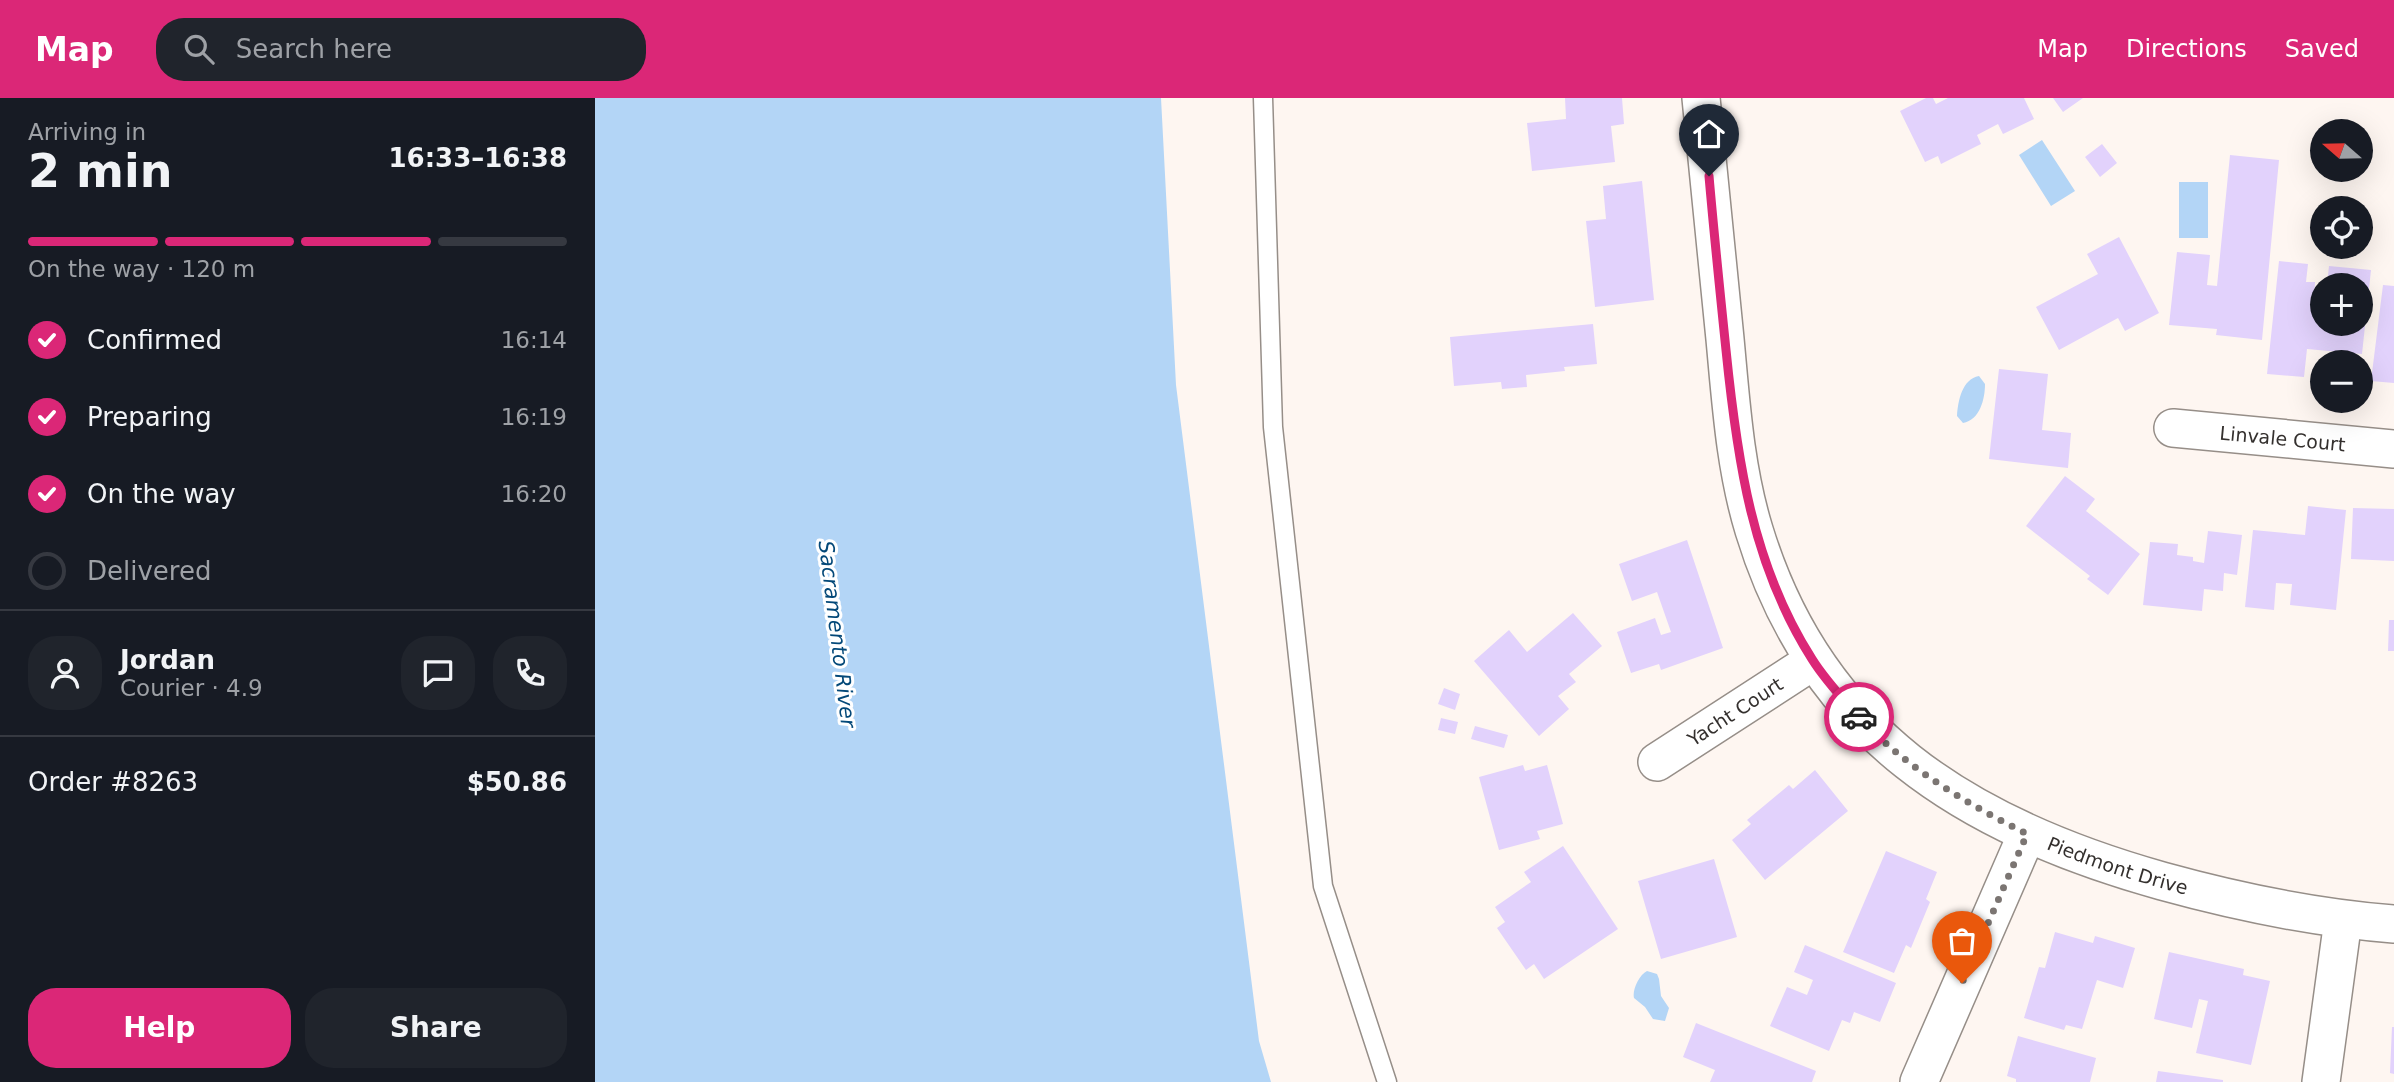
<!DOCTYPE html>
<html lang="en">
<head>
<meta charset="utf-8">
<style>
  body { margin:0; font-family:"DejaVu Sans",sans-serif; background:#20242c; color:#f1f3f6; height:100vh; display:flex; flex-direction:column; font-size:26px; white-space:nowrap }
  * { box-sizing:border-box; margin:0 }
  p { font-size:23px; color:#9ea1a6 }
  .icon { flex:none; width:38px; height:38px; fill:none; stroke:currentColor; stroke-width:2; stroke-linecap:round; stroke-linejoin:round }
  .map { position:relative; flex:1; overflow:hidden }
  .panel { display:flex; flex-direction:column; background:#171b24; width:595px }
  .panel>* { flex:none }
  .needle { width:46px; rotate:290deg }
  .fabs { position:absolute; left:1715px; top:21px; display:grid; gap:14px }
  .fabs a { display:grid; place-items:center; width:63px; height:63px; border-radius:50%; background:#171b24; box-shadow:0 7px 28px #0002; font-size:35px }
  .pin { position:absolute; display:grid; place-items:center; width:60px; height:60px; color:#fff; margin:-72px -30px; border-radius:50% 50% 50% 0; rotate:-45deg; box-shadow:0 0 7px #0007 }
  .pin .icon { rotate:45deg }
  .courier { position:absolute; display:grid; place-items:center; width:70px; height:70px; margin:-35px; border:5px solid #db2777; border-radius:50%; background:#fff; color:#222; box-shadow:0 2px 9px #0007 }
  .overview em { font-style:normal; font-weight:600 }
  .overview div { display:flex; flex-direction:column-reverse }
  .overview { display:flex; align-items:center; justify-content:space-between; height:119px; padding:0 28px }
  h1 { font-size:46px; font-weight:600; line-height:52px }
  .bar { display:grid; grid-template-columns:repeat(4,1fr); gap:10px 7px; align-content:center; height:84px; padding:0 28px }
  .bar i { height:9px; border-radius:5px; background:#363941 }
  .bar .selected { background:#db2777 }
  .bar p { grid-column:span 4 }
  .line { display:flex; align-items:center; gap:18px; padding:0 28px; border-top:2px solid #363941 }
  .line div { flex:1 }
  .round { display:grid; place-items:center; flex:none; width:74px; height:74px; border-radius:28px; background:#20242c }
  ol { padding:0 28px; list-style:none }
  li { display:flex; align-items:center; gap:21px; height:77px }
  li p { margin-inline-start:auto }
  li .icon { padding:7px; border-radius:50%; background:#db2777; color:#fff; stroke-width:4 }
  li:last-child { color:#9ea1a6 }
  li i { width:38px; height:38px; border:4px solid #363941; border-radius:50% }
  .button { display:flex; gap:14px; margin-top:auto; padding:14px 28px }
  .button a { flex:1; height:80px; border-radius:28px; background:#db2777; color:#fff; font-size:28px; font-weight:600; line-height:80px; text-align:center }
  .button a+a { background:#20242c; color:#f1f3f6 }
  header { display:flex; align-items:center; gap:42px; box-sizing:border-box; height:98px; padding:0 35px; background:#db2777; color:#fff }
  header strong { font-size:33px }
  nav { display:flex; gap:38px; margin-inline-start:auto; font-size:24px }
  .search { width:490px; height:63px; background:#20242c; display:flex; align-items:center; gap:18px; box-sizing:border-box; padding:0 24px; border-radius:28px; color:#9ea1a6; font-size:26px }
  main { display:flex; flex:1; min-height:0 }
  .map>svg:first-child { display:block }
  .water { fill:#b3d5f6 }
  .building { fill:#e2d2fc }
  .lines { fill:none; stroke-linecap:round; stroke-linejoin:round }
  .service-casing { stroke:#968e88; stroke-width:21 }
  .minor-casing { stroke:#968e88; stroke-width:40 }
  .service { stroke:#fff; stroke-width:18 }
  .minor { stroke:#fff; stroke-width:37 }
  .done { stroke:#7b7572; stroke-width:7; stroke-dasharray:0 12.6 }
  .route { stroke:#db2777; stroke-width:9 }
  .labels { text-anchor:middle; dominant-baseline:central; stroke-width:6; stroke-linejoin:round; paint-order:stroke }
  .street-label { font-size:19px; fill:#34302e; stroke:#fff }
  .water-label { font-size:21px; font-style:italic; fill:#034878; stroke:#fff }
</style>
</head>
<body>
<header>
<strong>Map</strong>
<div class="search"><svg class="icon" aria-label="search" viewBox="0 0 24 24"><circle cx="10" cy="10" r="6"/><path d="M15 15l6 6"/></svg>Search here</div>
<nav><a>Map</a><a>Directions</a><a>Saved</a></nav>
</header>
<main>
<section class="panel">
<div class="overview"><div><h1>2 min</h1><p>Arriving in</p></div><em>16:33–16:38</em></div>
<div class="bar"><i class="selected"></i><i class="selected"></i><i class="selected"></i><i></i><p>On the way · 120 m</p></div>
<ol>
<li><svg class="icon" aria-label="check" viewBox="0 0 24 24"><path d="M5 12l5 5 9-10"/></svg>Confirmed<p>16:14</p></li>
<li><svg class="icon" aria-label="check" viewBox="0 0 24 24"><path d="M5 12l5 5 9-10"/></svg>Preparing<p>16:19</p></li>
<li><svg class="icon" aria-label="check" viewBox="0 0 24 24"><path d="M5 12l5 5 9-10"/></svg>On the way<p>16:20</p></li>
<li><i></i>Delivered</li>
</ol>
<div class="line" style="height:126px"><a class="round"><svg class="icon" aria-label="person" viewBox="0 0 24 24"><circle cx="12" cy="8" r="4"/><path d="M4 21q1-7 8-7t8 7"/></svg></a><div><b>Jordan</b><p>Courier · 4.9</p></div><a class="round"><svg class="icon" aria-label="chat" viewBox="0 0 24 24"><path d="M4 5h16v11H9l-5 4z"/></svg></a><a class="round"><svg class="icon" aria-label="phone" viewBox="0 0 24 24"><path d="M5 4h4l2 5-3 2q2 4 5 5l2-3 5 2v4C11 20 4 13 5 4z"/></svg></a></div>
<div class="line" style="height:91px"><div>Order #8263</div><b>$50.86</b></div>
<div class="button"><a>Help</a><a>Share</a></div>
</section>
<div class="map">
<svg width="1799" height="984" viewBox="0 0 1799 984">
  <rect width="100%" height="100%" fill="#fef6f1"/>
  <path class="water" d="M 0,0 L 566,0 L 581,287 L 664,943 L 676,984 L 0,984 Z
    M 1447,42 L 1480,93 L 1456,108 L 1424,57 Z
    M 1584,84 L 1613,84 L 1613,140 L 1584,140 Z
    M 1384,278 L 1390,286 C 1390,301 1385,322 1368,325 L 1362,318 C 1363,303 1367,281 1384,278 Z
    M 1052,873 L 1062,876 L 1064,881 L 1066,898 L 1074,910 L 1070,923 L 1058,921 L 1050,909 L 1039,900 C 1037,892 1044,877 1052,873 Z"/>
  <path class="building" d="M 970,0 L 1027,0 L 1029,26 L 1016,28 L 1020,64 L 937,73 L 932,25 L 971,21 Z
    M 1331,0 L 1338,0 L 1341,6 L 1353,0 L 1429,0 L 1439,21 L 1408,36 L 1403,26 L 1382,37 L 1386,46 L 1346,66 L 1343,58 L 1330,64 L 1305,13 Z
    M 1458,0 L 1488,0 L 1468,14 Z
    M 1507,46 L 1522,65 L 1505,79 L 1490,59 Z
    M 1635,57 L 1684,62 L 1667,242 L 1621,237 L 1622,231 L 1574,227 L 1582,154 L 1615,157 L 1612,187 L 1622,188 Z
    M 1047,83 L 1059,202 L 1000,209 L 991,123 L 1011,121 L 1008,88 Z
    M 1524,139 L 1564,215 L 1530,233 L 1523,220 L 1464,252 L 1441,209 L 1503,176 L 1492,156 Z
    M 1684,163 L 1713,166 L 1711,184 L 1720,184 L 1719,201 L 1727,202 L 1727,226 L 1766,226 L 1766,187 L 1732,187 L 1734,168 L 1776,172 L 1767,256 L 1712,251 L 1709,279 L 1672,276 Z
    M 1788,187 L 1799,188 L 1799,285 L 1776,283 Z
    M 998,226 L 1002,266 L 969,269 L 970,273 L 931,277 L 932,289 L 907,291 L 906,284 L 859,288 L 855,239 Z
    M 1404,271 L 1453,276 L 1447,332 L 1476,335 L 1473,370 L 1394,361 Z
    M 1470,378 L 1500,401 L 1491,413 L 1545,456 L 1513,497 L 1492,481 L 1495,478 L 1431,428 Z
    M 1713,408 L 1751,412 L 1741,512 L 1695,507 L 1697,486 L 1681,485 L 1679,512 L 1650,509 L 1658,432 L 1710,437 Z
    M 1758,410 L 1799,411 L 1799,463 L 1756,461 Z
    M 1613,433 L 1647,437 L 1642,477 L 1629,475 L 1628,493 L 1609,491 L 1607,513 L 1548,507 L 1555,444 L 1583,446 L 1582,457 L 1598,459 L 1598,463 L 1609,465 Z
    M 1092,442 L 1128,550 L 1066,572 L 1064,566 L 1036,575 L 1022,534 L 1060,520 L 1066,537 L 1076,534 L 1062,494 L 1037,503 L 1024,466 Z
    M 978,515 L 1007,548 L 974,576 L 981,584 L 963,598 L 974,611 L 944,638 L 879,563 L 914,532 L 932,554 Z
    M 1794,522 L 1799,522 L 1799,553 L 1793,553 Z
    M 849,590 L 865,596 L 860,612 L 843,606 Z
    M 846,620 L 863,624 L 860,636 L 843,632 Z
    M 880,628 L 913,637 L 909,650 L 876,641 Z
    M 928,667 L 930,673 L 952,667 L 968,726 L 942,733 L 945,741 L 904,752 L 884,679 Z
    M 1220,672 L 1253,713 L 1170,782 L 1137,742 L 1156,726 L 1152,722 L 1194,687 L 1198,691 Z
    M 968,748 L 1023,831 L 949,881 L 939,866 L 931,872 L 902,830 L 910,824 L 900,809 L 936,784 L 929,774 Z
    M 1291,753 L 1342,774 L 1331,801 L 1335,804 L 1316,850 L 1311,847 L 1299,875 L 1248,854 Z
    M 1119,761 L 1142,839 L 1066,861 L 1043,783 Z
    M 1460,834 L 1498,845 L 1500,838 L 1540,850 L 1528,890 L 1502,882 L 1487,931 L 1471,927 L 1469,932 L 1429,920 L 1444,869 L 1450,870 Z
    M 1210,847 L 1301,885 L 1285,924 L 1259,914 L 1255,925 L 1247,922 L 1234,953 L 1175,928 L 1192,889 L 1212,897 L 1218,882 L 1199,874 Z
    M 1574,854 L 1649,871 L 1648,877 L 1675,883 L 1656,967 L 1601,955 L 1613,903 L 1604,901 L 1597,930 L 1559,921 Z
    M 1101,925 L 1221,973 L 1217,984 L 1115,984 L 1120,972 L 1088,959 Z
    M 1797,929 L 1799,929 L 1799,976 L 1795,975 Z
    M 1423,938 L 1501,960 L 1495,984 L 1421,984 L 1421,981 L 1412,978 Z
    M 1563,973 L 1628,982 L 1628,984 L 1561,984 Z"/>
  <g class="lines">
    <defs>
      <path id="service" d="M 668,0 L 678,329 L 728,788 L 792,984"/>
      <g id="minor">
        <path id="s1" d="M 1106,0 C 1114,80 1122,161 1130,241 C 1136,305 1140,370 1159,432 C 1221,636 1371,728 1567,783 C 1643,804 1721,820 1799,826"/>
        <path id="s2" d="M 1578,330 L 1799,351"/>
        <path id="s3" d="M 1062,664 L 1218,563"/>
        <path d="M 1324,984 L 1432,736"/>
        <path d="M 1726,984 L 1748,822"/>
      </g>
    </defs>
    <use href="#service" class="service-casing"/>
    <use href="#minor" class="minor-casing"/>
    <use href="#service" class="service"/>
    <use href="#minor" class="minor"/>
  </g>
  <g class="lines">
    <path class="done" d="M 1264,619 C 1311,670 1371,705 1432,736 L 1367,885"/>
    <path class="route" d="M 1114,78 C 1119,136 1125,194 1131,252 C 1142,361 1157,467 1217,561 C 1230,582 1248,601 1264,619"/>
  </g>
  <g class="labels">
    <g class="street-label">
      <text stroke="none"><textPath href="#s2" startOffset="110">Linvale Court</textPath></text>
      <text stroke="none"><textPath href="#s3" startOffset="93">Yacht Court</textPath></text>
      <text stroke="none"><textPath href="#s1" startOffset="954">Piedmont Drive</textPath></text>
    </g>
    <g class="water-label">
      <text transform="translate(242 536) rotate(83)">Sacramento River</text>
    </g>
  </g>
</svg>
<div class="fabs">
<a><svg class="needle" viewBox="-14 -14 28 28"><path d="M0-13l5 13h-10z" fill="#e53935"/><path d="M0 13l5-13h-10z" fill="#9ea1a6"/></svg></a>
<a><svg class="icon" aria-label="locate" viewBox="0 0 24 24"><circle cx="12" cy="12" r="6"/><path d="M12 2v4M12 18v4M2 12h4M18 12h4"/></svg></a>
<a>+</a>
<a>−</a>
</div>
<div class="pin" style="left:1367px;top:885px;background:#ea580c"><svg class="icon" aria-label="bag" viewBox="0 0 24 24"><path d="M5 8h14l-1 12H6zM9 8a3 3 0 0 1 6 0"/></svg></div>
<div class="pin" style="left:1114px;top:78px;background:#1f2937"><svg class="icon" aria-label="home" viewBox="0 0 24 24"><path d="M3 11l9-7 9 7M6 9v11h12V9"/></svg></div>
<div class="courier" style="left:1264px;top:619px"><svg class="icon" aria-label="car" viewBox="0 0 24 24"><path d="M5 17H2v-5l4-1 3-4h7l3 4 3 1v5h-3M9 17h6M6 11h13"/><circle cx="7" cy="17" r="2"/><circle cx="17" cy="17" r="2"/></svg></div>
</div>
</main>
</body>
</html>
